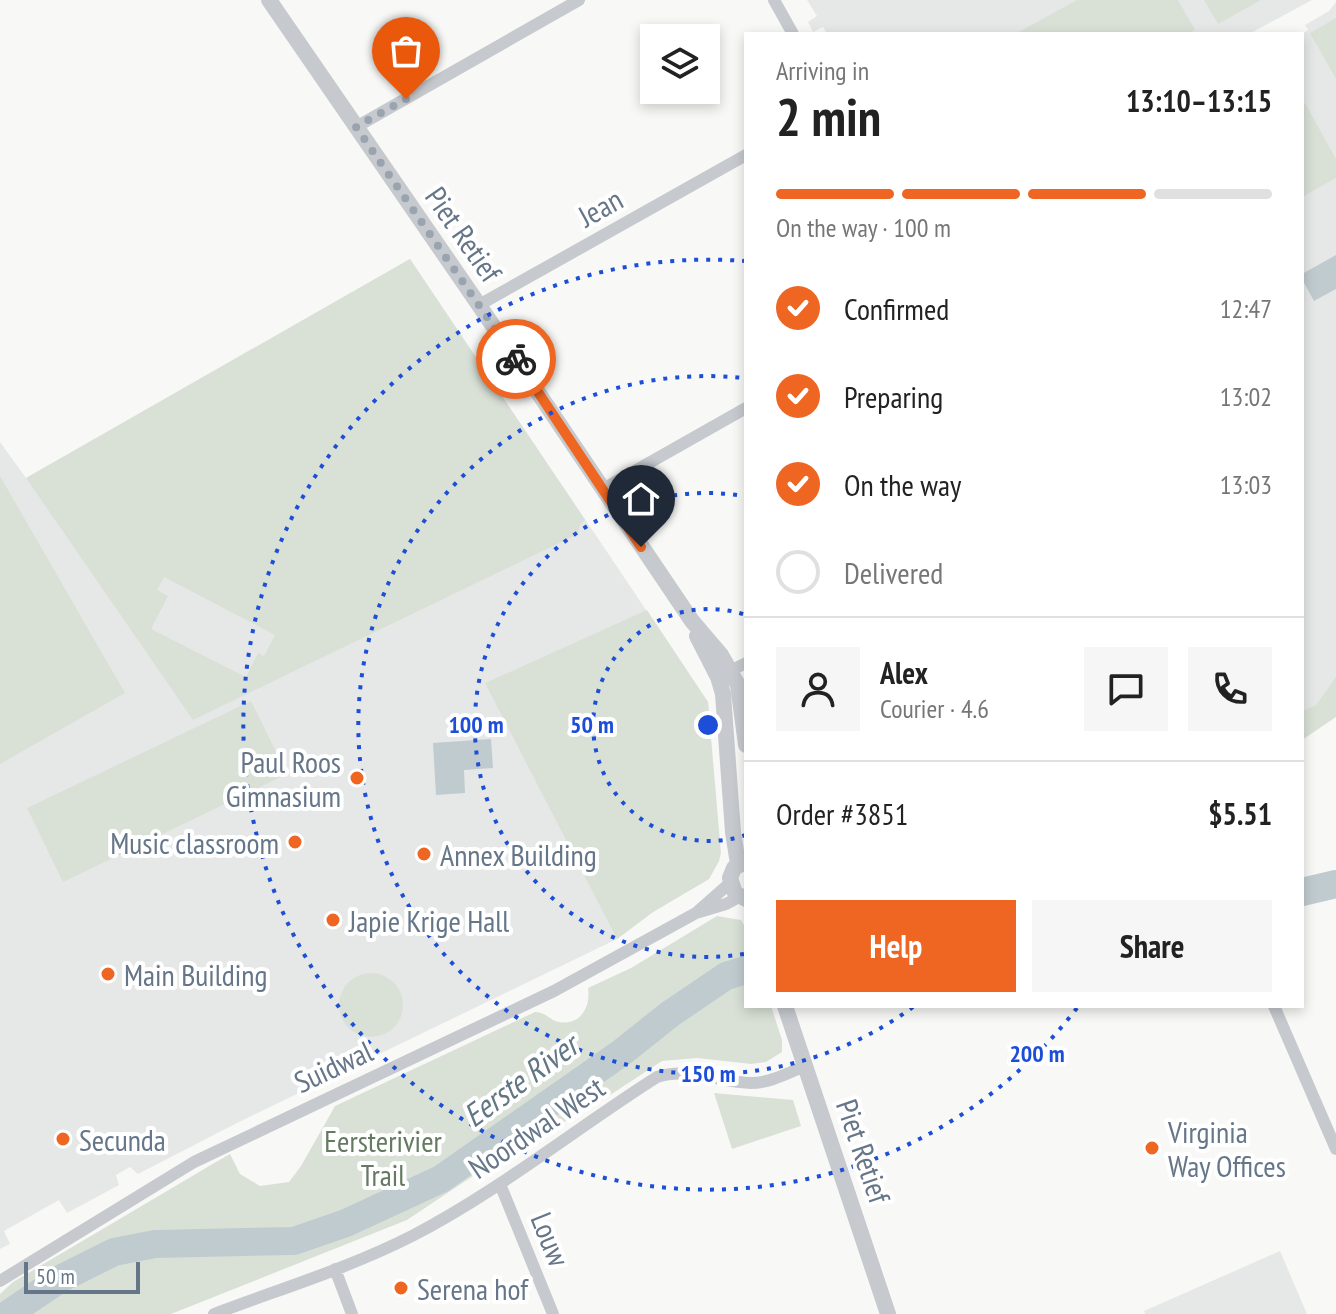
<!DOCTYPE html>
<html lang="en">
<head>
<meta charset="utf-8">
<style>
  body { margin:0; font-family:"PT Sans Narrow",sans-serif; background:#f6f6f6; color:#222; height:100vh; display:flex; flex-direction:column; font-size:30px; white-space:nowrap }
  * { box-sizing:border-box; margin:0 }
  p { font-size:26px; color:#767676 }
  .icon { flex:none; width:44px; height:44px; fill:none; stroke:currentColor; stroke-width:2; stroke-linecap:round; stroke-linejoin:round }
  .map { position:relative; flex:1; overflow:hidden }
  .drawer { position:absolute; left:744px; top:32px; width:560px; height:976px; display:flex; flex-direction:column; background:#fff; border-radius:0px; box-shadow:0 4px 12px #0003 }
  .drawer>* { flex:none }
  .buttons { position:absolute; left:640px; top:24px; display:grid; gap:16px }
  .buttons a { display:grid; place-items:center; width:80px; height:80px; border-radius:0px; background:#fff; box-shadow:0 4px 12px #0003; font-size:40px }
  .scale { position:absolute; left:24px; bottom:20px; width:116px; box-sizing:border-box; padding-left:8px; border:4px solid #667689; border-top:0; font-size:22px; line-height:28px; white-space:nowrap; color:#667689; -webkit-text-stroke:6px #fff; paint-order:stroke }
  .pin { position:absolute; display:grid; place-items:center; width:68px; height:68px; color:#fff; margin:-82px -34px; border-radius:50% 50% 50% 0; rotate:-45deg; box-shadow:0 0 8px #0007 }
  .pin .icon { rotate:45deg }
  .courier { position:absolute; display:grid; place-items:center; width:80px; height:80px; margin:-40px; border:6px solid #ee6621; border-radius:50%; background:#fff; color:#222; box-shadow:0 2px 10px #0007 }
  .overview em { font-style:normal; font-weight:800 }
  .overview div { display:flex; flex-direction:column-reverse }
  .overview { display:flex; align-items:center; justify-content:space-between; height:136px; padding:0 32px }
  h1 { font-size:52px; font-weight:800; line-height:60px }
  .bar { display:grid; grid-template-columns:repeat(4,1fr); gap:12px 8px; align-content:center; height:96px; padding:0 32px }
  .bar i { height:10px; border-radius:6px; background:#e0e0e0 }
  .bar .current { background:#ee6621 }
  .bar p { grid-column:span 4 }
  .line { display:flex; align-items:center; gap:20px; padding:0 32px; border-top:2px solid #e0e0e0 }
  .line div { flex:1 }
  .round { display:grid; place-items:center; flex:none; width:84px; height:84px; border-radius:0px; background:#f6f6f6 }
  ol { padding:0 32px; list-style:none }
  li { display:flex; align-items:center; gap:24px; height:88px }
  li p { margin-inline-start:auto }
  li .icon { padding:8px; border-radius:50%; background:#ee6621; color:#fff; stroke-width:4 }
  li:last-child { color:#767676 }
  li i { width:44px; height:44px; border:4px solid #e0e0e0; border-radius:50% }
  .cta { display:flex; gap:16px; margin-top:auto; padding:16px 32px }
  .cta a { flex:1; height:92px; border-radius:0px; background:#ee6621; color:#fff; font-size:32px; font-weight:800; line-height:92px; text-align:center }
  .cta a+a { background:#f6f6f6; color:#222 }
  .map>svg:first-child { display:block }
  .built { fill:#e6e8e7 }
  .green { fill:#d9e1d7; fill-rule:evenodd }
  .water { fill:#c0cbd0 }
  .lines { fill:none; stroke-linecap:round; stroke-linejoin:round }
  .river { stroke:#c0cbd0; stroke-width:28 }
  .minor { stroke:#c6c9ce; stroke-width:12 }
  .tertiary { stroke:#c6c9ce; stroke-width:16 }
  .done { stroke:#99a4af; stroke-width:8; stroke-dasharray:0 14.4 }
  .route { stroke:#ee6621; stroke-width:10 }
  .ring { fill:none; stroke:#1d4ed8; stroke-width:4; stroke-dasharray:4 8 }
  .poi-dot { fill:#ee6621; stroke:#fff; stroke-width:3 }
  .labels { text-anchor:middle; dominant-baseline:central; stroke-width:8; stroke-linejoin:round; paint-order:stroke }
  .street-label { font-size:30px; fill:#667689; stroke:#fff }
  .poi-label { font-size:30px; fill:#667689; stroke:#fff; text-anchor:start }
  .park-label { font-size:30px; fill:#647a61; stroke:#fff }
  .water-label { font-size:32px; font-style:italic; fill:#627784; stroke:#fff }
  .centre { fill:#1d4ed8; stroke:#fff; stroke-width:4 }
  .ring-label { font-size:24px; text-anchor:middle; font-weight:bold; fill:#1d4ed8; stroke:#fff; stroke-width:8; stroke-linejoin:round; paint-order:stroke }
</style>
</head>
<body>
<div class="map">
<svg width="1336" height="1314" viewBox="0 0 1336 1314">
  <rect width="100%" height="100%" fill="#f8f9f6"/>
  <path class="built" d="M 807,0 L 1312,0 L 1249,34 L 827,34 L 823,27 L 813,32 L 808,22 L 817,16 Z
    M 1336,2 L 1336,676 L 1316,705 L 1302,711 L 1302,34 L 1308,30 L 1305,25 L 1329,11 Z
    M 410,259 L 708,702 L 719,861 L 709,879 L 653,912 L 617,939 L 235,1124 L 138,1174 L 130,1167 L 116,1175 L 119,1185 L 67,1213 L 59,1200 L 4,1231 L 10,1244 L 0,1249 L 0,442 L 26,478 Z
    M 1280,1251 L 1307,1314 L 1145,1314 L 1144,1311 Z"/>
  <path class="green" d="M 1077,0 L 1178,0 L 1195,30 L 1188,34 L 1015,34 Z
    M 1204,0 L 1261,0 L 1218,24 Z
    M 1336,18 L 1336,79 L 1310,33 Z
    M 1305,103 L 1336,159 L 1336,178 L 1302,197 L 1302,105 Z
    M 410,259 L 585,520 L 580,525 L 578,534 L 193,720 L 26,478 ZM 164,577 L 275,635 L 264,656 L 258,653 L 246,677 L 151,629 L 168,596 L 157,590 Z
    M 0,476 L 125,693 L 0,764 Z
    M 647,610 L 708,702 L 721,853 L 719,861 L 709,879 L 653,912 L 617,939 L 485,683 Z
    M 1336,676 L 1336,717 L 1302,740 L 1302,711 L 1316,705 Z
    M 251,701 L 287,774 L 63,882 L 27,808 Z
    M 717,916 L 741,920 L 746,929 L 746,1006 L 771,1006 L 782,1040 L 782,1052 L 766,1062 L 751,1064 L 697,1058 L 662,1061 L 604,1099 L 488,1166 L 407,1220 L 171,1314 L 0,1314 L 0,1294 L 13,1282 L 216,1162 L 230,1154 L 240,1174 L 260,1186 L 289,1182 L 301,1166 L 335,1106 L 535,1012 C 546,1012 549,1020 559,1022 C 580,1026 591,1007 588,988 L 631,968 Z
    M339 1005a32 32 0 1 1 64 0a32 32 0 1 1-64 0Z
    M 714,1093 L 793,1100 L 801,1126 L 732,1149 Z"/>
  <path class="water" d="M 1336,255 L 1336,289 L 1314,301 L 1302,279 L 1302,274 Z
    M 491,739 L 493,768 L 464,770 L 465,793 L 436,795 L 433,743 Z"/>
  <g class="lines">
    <path class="river" d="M 1302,892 L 1336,884
      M 8,1314 L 60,1279 L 114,1252 L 155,1244 L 294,1241 L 346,1223 L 441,1179 L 621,1053 L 670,1014 L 726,976 L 746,970"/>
    <path class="minor" d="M 774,0 L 793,34
      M 356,127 L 579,0
      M 479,305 L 746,155
      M 603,489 L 746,408
      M 724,674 L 746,663
      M 696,913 L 730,883
      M 1274,1006 L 1336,1149
      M 500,1184 L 553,1314
      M 335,1269 L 352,1314
      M 0,1281 L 194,1162 L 554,991 L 696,913 L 726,904 L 739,897
      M 214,1314 C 280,1289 349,1268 412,1236 C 499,1191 575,1129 657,1077 C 688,1067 720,1082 751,1083 C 770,1083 788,1073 805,1066"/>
    <path class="tertiary" d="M 269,0 L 479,305 L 692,621 L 721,655 L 738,685 L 746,745
      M 697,636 L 718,677 L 723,694 L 733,832 L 738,864
      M 746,861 L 734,868 L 730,878 L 735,893 L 746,899
      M 785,1006 L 888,1314"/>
  </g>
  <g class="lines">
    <path class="done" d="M 406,99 L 356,127 L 516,359"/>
    <path class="route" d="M 516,359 L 641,547"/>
  </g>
  <g class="ring">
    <path d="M746 835A116 116 0 1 1 746 615"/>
    <path d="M744 954A232 232 0 1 1 744 496"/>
    <path d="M913 1007A349 349 0 1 1 744 378"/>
    <path d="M1077 1008A465 465 0 1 1 744 261"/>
  </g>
  <g class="poi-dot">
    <circle cx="357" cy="778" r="8"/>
    <circle cx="295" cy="842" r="8"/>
    <circle cx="424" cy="854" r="8"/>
    <circle cx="333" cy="920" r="8"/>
    <circle cx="108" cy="974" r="8"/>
    <circle cx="63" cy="1139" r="8"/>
    <circle cx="1152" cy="1148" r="8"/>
    <circle cx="401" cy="1288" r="8"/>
  </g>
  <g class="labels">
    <g class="street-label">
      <text transform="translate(600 207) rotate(-29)">Jean</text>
      <text transform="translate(464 234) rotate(55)">Piet Retief</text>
      <text transform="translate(333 1066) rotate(-25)">Suidwal</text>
      <text transform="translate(536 1127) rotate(-34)">Noordwal West</text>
      <text transform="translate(864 1151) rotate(71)">Piet Retief</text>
      <text transform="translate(551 1239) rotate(68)">Louw</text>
    </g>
    <g class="poi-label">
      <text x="341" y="761" text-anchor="end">Paul Roos<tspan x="341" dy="34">Gimnasium</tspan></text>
      <text x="279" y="842" text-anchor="end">Music classroom</text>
      <text x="440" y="854">Annex Building</text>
      <text x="349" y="920">Japie Krige Hall</text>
      <text x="124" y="974">Main Building</text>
      <text x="1168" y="1131">Virginia<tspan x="1168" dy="34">Way Offices</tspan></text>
      <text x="79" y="1139">Secunda</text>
      <text x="417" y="1288">Serena hof</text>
    </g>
    <g class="park-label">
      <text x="383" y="1140">Eersterivier<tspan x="383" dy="34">Trail</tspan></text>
    </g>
    <g class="water-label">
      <text transform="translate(520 1080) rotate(-36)">Eerste River</text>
    </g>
  </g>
  <circle cx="708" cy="725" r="12" class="centre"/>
  <g class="ring-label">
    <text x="476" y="733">100 m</text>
    <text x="592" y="733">50 m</text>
    <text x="1037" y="1062">200 m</text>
    <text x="708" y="1082">150 m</text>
  </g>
</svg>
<div class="buttons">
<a><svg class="icon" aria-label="layers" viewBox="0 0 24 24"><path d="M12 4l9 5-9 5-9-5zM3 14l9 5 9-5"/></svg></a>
</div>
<div class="scale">50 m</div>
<div class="pin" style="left:406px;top:99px;background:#ea580c"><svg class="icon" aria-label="bag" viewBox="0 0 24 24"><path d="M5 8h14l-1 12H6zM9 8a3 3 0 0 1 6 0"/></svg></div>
<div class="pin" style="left:641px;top:547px;background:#1f2937"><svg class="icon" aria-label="home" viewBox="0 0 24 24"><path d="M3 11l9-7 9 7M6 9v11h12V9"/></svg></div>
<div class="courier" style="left:516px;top:359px"><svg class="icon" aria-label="bike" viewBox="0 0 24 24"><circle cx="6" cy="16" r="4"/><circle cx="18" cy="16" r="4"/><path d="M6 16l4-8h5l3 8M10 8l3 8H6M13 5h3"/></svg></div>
<section class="drawer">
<div class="overview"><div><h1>2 min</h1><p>Arriving in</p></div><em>13:10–13:15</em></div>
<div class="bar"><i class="current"></i><i class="current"></i><i class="current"></i><i></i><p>On the way · 100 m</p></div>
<ol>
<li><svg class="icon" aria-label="check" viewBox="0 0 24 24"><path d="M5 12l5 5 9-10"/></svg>Confirmed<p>12:47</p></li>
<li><svg class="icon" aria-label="check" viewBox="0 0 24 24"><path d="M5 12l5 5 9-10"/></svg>Preparing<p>13:02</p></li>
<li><svg class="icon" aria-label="check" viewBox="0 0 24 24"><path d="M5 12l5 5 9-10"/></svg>On the way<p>13:03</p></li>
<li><i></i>Delivered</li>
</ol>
<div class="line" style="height:144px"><a class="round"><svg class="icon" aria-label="person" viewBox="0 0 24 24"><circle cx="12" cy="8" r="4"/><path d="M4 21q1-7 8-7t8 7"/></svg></a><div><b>Alex</b><p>Courier · 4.6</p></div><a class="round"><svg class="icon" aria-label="chat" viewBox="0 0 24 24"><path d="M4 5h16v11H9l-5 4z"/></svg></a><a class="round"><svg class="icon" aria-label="phone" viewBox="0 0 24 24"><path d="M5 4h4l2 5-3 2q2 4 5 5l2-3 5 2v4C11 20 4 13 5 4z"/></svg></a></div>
<div class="line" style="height:104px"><div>Order #3851</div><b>$5.51</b></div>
<div class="cta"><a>Help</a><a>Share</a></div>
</section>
</div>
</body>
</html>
